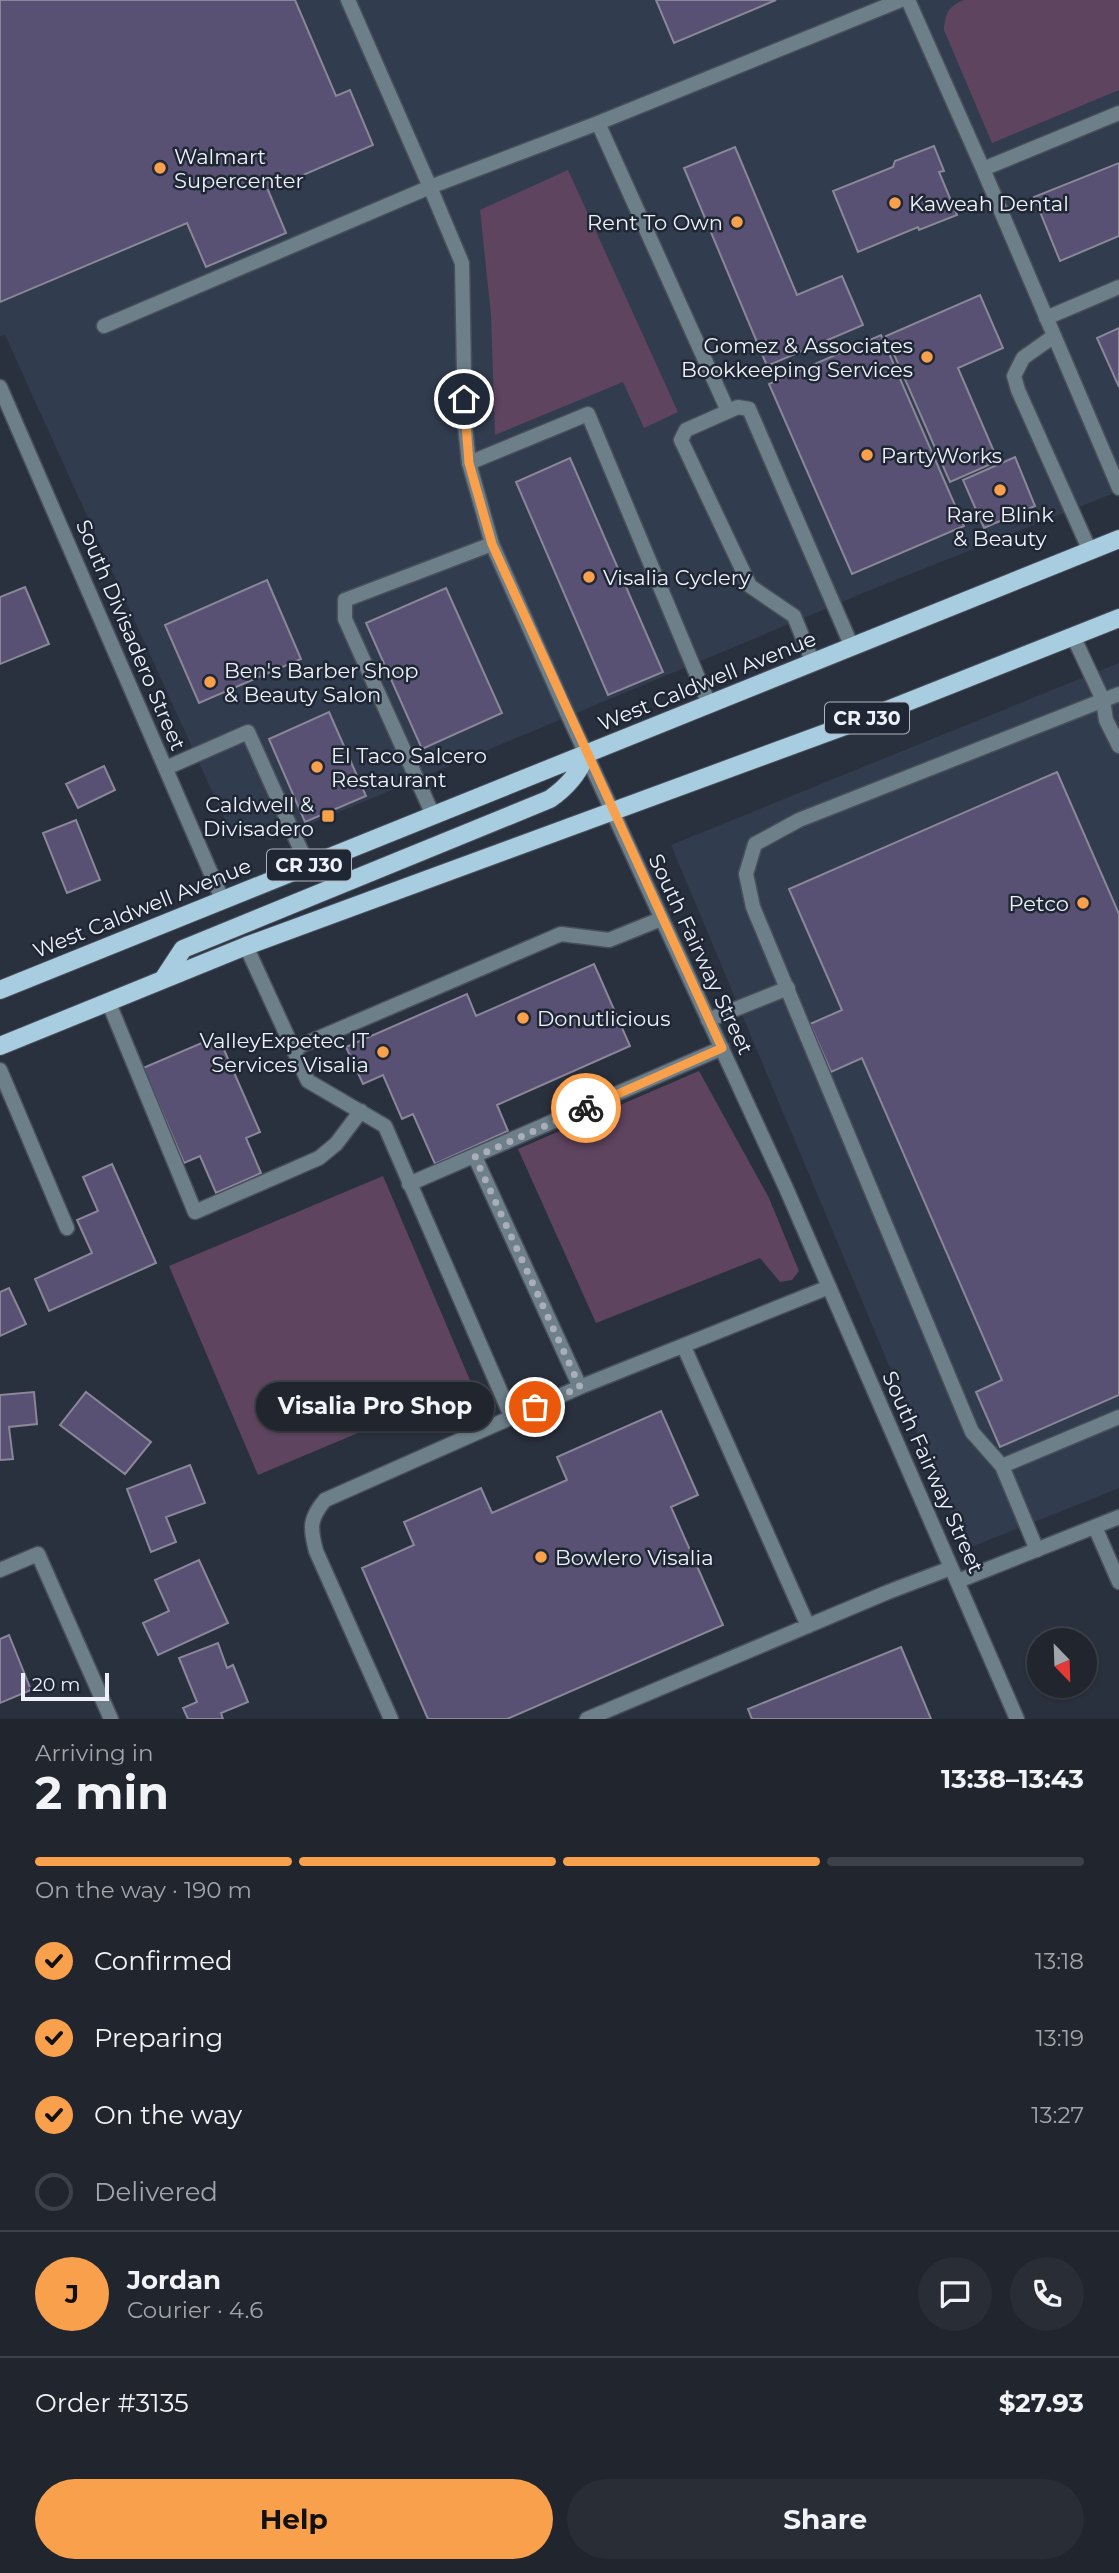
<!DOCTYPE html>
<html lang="en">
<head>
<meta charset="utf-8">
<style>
  body { margin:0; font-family:Montserrat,sans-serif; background:#282d36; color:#f1f3f6; height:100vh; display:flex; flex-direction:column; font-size:26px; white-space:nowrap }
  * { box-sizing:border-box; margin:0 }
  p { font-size:23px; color:#a2a5aa }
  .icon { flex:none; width:38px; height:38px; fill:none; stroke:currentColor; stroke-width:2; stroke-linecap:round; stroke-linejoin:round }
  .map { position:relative; height:1719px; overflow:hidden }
  .sheet { display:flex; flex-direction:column; background:#20252e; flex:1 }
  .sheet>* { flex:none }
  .needle { width:46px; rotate:157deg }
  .buttons { position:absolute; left:1027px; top:1628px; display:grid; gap:14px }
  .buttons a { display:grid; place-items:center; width:70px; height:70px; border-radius:50%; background:#20252e; box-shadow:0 2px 5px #0004,0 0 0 2px #3d424a; font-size:35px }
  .scale { position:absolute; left:21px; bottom:18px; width:88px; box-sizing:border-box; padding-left:7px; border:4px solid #edf2fa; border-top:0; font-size:19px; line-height:24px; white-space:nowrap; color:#edf2fa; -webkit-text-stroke:5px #202734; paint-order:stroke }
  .pin { position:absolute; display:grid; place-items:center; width:60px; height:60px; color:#fff; margin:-30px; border:4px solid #fff; border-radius:50%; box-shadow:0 2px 7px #0007 }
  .courier { position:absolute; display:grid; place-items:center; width:70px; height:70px; margin:-35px; border:5px solid #f9a04c; border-radius:50%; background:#fff; color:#222; box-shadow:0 2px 9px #0007 }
  .bubble { position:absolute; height:49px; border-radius:24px; background:#20252e; box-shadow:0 2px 5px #0004,0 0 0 2px #3d424a; font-size:23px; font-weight:700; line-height:49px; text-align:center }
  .overview em { font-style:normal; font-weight:700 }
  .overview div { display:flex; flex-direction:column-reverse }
  .overview { display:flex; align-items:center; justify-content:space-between; height:119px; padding:0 35px }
  h1 { font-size:46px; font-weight:700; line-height:52px }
  .bar { display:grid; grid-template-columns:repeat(4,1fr); gap:10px 7px; align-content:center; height:84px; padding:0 35px }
  .bar i { height:9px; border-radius:5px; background:#3d424a }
  .bar .current { background:#f9a04c }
  .bar p { grid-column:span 4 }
  .line { display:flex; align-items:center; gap:18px; padding:0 35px; border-top:2px solid #3d424a }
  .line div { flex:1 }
  .round { display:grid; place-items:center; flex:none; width:74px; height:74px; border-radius:37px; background:#282d36 }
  ol { padding:0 35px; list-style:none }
  li { display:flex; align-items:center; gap:21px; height:77px }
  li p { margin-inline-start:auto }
  li .icon { padding:7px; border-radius:50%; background:#f9a04c; color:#111; stroke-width:4 }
  li:last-child { color:#a2a5aa }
  li i { width:38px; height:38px; border:4px solid #3d424a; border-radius:50% }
  .primary-button { display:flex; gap:14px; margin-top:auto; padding:14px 35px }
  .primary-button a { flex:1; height:80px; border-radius:42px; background:#f9a04c; color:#111; font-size:28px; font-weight:700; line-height:80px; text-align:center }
  .primary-button a+a { background:#282d36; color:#f1f3f6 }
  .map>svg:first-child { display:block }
  .built { fill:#313c4e }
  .green { fill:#5f4460 }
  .building { fill:#585174; stroke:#8a8798; stroke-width:2 }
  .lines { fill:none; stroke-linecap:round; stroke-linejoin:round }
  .service-casing { stroke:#49505c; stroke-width:17 }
  .minor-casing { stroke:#49505c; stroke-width:17 }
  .primary-casing { stroke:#49505c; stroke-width:20 }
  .service { stroke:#6d7f88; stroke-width:14 }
  .minor { stroke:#6d7f88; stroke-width:14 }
  .primary { stroke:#a8cde0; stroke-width:18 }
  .done { stroke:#a9aeb8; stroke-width:7; stroke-dasharray:0 12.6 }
  .route { stroke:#f9a04c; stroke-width:9 }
  .poi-dot { fill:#f9a04c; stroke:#202734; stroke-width:2.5 }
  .labels { text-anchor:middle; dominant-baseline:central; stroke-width:5; stroke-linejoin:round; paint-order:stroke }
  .shield { fill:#202734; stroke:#b0b5bf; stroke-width:2 }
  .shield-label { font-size:19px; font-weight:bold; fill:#edf2fa }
  .poi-label { font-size:21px; fill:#edf2fa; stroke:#202734; text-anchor:start }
  .street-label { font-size:21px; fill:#edf2fa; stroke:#202734 }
</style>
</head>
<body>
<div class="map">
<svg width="1119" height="1719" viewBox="0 0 1119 1719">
  <rect width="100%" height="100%" fill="#2a313e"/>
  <path class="built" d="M 0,0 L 1119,0 L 1119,491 L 873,589 L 272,840 L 231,833 L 5,335 L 0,336 Z
    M 1119,663 L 1119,1488 L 966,1549 L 671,845 Z"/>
  <path class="green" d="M 964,0 L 1119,0 L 1119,90 L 992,143 L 944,30 C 945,14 948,6 964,0 Z
    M 568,170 L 678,412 L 644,428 L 623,382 L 495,435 L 491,315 L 480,210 Z
    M 699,1071 L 769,1198 L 799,1271 L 792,1280 L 780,1282 L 760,1258 L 596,1323 L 518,1149 Z
    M 383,1176 L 472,1385 L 258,1475 L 169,1266 Z"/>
  <path class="building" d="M 0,0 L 295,0 L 336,96 L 350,90 L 373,145 L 268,190 L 286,233 L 206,267 L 187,223 L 0,302 Z
    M 656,0 L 776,0 L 674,43 Z
    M 934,146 L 944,171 L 939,172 L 957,215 L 919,230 L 918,227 L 858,252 L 833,191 L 893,167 L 895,161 Z
    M 735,147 L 797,295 L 842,276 L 863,325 L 767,366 L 684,168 Z
    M 1119,163 L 1119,236 L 1060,261 L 1034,197 Z
    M 980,295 L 1003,348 L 958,368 L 998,461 L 950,482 L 886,336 Z
    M 1119,328 L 1119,387 L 1097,338 Z
    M 881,335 L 964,526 L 852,574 L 769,384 Z
    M 1015,457 L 1035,506 L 984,528 L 963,480 Z
    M 570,458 L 663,672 L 608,695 L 516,482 Z
    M 267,580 L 301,659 L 199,703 L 165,625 Z
    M 25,587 L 49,644 L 0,664 L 0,597 Z
    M 446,588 L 502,713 L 422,749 L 366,623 Z
    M 329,712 L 366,796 L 305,822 L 269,739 Z
    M 104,766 L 115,790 L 78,808 L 66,784 Z
    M 1057,772 L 1119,914 L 1119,1395 L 1000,1447 L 976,1392 L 1002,1380 L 862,1058 L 831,1072 L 810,1024 L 842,1010 L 789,889 Z
    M 76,820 L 100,880 L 67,893 L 43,833 Z
    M 594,964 L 630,1046 L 497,1105 L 508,1131 L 435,1164 L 413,1114 L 402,1119 L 383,1075 L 363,1084 L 346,1047 L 467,994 L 476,1016 Z
    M 218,1036 L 260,1132 L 246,1138 L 261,1173 L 216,1193 L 200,1156 L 184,1163 L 143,1068 Z
    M 112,1164 L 156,1263 L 49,1311 L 35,1279 L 92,1253 L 77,1220 L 98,1211 L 83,1177 Z
    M 9,1288 L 26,1324 L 0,1336 L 0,1292 Z
    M 34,1392 L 37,1424 L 9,1427 L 13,1459 L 0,1460 L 0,1395 Z
    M 86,1392 L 151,1442 L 125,1474 L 60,1425 Z
    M 661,1411 L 698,1495 L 671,1507 L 723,1625 L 507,1719 L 428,1719 L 362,1568 L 414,1545 L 404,1522 L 481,1488 L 492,1513 L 567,1480 L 557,1457 Z
    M 190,1465 L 205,1503 L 166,1517 L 176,1542 L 151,1552 L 127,1489 Z
    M 199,1560 L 228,1623 L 158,1655 L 143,1623 L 169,1611 L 155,1580 Z
    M 9,1635 L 31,1690 L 0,1703 L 0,1639 Z
    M 218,1643 L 227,1668 L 233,1665 L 248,1702 L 221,1713 L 223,1719 L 188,1719 L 183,1708 L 197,1702 L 179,1658 Z
    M 901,1647 L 931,1719 L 752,1719 L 748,1709 Z"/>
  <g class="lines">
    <defs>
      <path id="service" d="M 348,0 L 430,187
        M 908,0 L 983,169 L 1119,113
        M 598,123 L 728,411
        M 983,169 L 1119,488
        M 1046,318 L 1119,287
        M 104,326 L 430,187 L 598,123 L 901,0
        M 1054,336 L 1023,358 L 1014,376 L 1018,390 L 1090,551
        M 469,463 L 588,414 L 709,704
        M 1073,636 L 1103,700 L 1106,720 L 1119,746
        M 813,663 L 794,616 L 750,586 L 681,440 L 686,430 L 738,407 L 749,409 L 852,647
        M 166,768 L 248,732 L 308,866
        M 433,815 L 345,619 L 345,600 L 492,544
        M 246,946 L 308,1081 L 385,1126 L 512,1418
        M 108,1001 L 195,1212 L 319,1158 L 336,1144 L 361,1111
        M 708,1020 L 788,988
        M 293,1049 L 561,934 L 609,940 L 661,919
        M 0,1070 L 67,1228
        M 475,1157 L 580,1387
        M 409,1184 L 722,1048
        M 684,1347 L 808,1626
        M 1002,1466 L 1119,1417
        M 1095,1527 L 1119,1582
        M 1037,1550 L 1002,1466 L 972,1432 L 753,907 L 746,874 L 755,844 L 799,820 L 1119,694
        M 391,1719 L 316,1551 C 310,1528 309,1519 325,1500 L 580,1387 L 829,1287
        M 587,1719 L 888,1592 L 951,1568"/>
      <path id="minor" d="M 430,187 L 462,263 L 465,426 L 469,463 L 492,544 L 563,704 L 786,1188 L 1017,1719
        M 0,387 L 223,901
        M 0,1570 L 38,1554 L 111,1719
        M 958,1581 L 1119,1517"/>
      <path id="primary" d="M 164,978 L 183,949 L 550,799 C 567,787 579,774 586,754
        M 0,990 L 1119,539
        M 0,1046 L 246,946 L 872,716 L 1119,618"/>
    </defs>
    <use href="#service" class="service-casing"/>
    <use href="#minor" class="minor-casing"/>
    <use href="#primary" class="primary-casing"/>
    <use href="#service" class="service"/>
    <use href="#minor" class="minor"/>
    <use href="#primary" class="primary"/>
  </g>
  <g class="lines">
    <path class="done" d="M 535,1407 L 580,1387 L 475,1157 L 586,1108"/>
    <path class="route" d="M 464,399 L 469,463 L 492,544 L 722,1048 L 586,1108"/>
  </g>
  <g class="poi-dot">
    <circle cx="160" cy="168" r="7"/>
    <circle cx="895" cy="203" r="7"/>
    <circle cx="737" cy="222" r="7"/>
    <circle cx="927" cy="357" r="7"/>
    <circle cx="867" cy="455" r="7"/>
    <circle cx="1000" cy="490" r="7"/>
    <circle cx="589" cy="577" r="7"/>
    <circle cx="210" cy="682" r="7"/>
    <circle cx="317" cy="767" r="7"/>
    <rect x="321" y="809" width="14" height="14" rx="3.5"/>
    <circle cx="1083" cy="903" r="7"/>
    <circle cx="523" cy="1018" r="7"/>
    <circle cx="383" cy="1052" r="7"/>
    <circle cx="541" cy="1557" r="7"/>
  </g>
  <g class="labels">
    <g class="shield">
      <rect x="825" y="702.5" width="84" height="31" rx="5"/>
      <rect x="267" y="849.5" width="84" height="31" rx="5"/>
    </g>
    <g class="shield-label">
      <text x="867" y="718">CR J30</text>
      <text x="309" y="865">CR J30</text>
    </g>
    <g class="poi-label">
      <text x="174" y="156">Walmart<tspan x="174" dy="24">Supercenter</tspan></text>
      <text x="909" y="203">Kaweah Dental</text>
      <text x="723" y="222" text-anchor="end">Rent To Own</text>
      <text x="913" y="345" text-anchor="end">Gomez &amp; Associates<tspan x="913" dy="24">Bookkeeping Services</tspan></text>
      <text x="881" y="455">PartyWorks</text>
      <text x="1000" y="514" text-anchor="middle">Rare Blink<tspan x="1000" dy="24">&amp; Beauty</tspan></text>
      <text x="603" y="577">Visalia Cyclery</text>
      <text x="224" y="670">Ben's Barber Shop<tspan x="224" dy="24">&amp; Beauty Salon</tspan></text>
      <text x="331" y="755">El Taco Salcero<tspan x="331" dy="24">Restaurant</tspan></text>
      <text x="314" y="804" text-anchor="end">Caldwell &amp;<tspan x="314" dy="24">Divisadero</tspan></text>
      <text x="1069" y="903" text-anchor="end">Petco</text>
      <text x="537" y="1018">Donutlicious</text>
      <text x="369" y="1040" text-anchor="end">ValleyExpetec IT<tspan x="369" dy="24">Services Visalia</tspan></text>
      <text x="555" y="1557">Bowlero Visalia</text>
    </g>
    <g class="street-label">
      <text transform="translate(131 635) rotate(67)">South Divisadero Street</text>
      <text transform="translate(707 681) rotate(-22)">West Caldwell Avenue</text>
      <text transform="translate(142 908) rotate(-22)">West Caldwell Avenue</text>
      <text transform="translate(701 954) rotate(65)">South Fairway Street</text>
      <text transform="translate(933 1472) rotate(66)">South Fairway Street</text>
    </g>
  </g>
</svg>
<div class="buttons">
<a><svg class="needle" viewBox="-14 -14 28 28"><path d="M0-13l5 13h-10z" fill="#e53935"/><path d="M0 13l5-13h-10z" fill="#a2a5aa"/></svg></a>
</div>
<div class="scale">20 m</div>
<div class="pin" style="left:535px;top:1407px;background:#ea580c"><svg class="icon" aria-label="bag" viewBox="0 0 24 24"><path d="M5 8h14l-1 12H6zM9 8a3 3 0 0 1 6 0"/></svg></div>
<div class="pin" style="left:464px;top:399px;background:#1f2937"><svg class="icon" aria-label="home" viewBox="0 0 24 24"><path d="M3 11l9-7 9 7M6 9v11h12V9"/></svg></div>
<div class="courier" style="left:586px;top:1108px"><svg class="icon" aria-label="bike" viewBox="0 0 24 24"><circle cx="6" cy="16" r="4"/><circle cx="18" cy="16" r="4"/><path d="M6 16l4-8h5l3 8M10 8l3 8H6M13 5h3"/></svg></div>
<div class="bubble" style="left:256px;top:1382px;width:238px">Visalia Pro Shop</div>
</div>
<section class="sheet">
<div class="overview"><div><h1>2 min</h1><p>Arriving in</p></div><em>13:38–13:43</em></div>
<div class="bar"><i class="current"></i><i class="current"></i><i class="current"></i><i></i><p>On the way · 190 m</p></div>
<ol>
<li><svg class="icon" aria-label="check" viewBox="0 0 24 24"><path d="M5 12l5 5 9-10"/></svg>Confirmed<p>13:18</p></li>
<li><svg class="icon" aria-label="check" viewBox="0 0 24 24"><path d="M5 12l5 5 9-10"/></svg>Preparing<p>13:19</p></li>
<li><svg class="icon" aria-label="check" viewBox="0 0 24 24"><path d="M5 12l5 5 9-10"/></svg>On the way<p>13:27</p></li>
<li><i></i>Delivered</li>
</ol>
<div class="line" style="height:126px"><b class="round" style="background:#f9a04c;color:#111">J</b><div><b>Jordan</b><p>Courier · 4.6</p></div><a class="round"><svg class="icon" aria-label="chat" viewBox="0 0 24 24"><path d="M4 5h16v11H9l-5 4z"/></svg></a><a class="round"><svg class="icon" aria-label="phone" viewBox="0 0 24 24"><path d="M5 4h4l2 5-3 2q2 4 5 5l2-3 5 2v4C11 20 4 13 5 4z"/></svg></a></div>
<div class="line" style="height:91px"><div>Order #3135</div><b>$27.93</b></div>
<div class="primary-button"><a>Help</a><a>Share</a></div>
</section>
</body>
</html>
